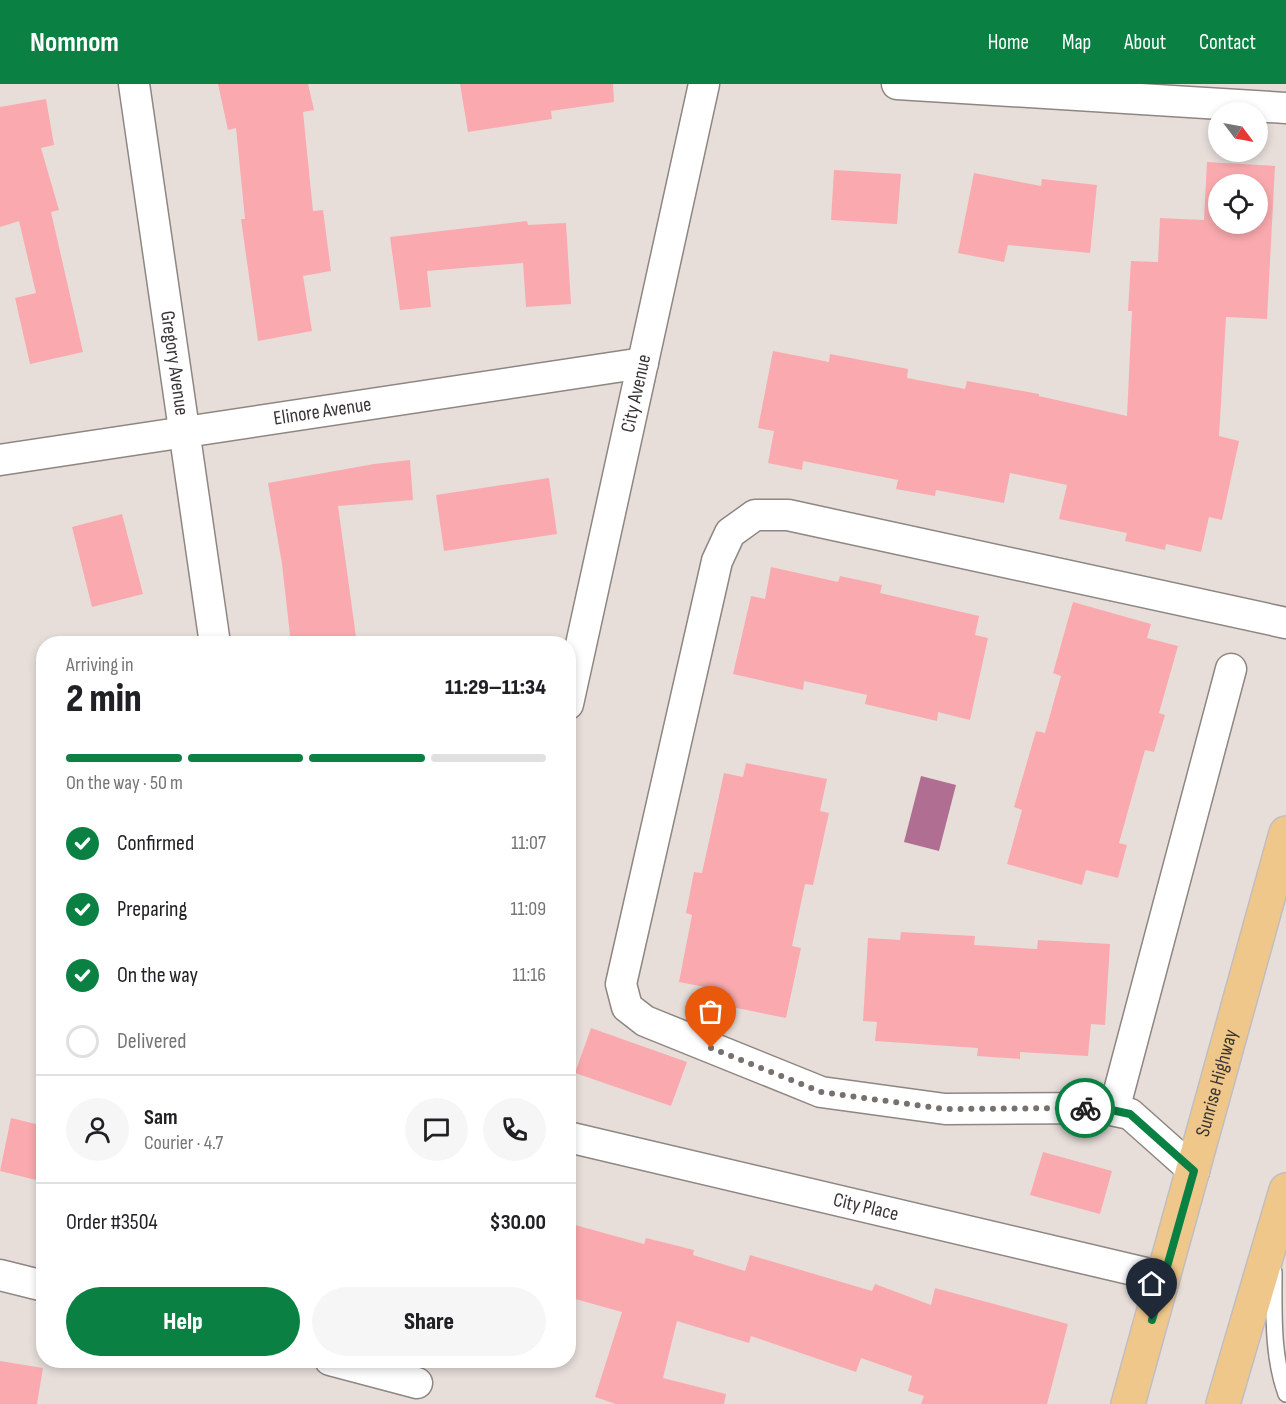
<!DOCTYPE html>
<html lang="en">
<head>
<meta charset="utf-8">
<style>
  body { margin:0; font-family:"Sofia Sans Condensed",sans-serif; background:#f6f6f6; color:#202124; height:100vh; display:flex; flex-direction:column; font-size:22px; white-space:nowrap }
  * { box-sizing:border-box; margin:0 }
  p { font-size:20px; color:#757577 }
  .icon { flex:none; width:33px; height:33px; fill:none; stroke:currentColor; stroke-width:2; stroke-linecap:round; stroke-linejoin:round }
  .map { position:relative; flex:1; overflow:hidden }
  .panel { position:absolute; left:36px; top:552px; width:540px; height:732px; display:flex; flex-direction:column; background:#fff; border-radius:24px; box-shadow:0 3px 9px #0003 }
  .panel>* { flex:none }
  .needle { width:39px; rotate:122deg }
  .buttons { position:absolute; left:1208px; top:18px; display:grid; gap:12px }
  .buttons a { display:grid; place-items:center; width:60px; height:60px; border-radius:50%; background:#fff; box-shadow:0 3px 9px #0003; font-size:30px }
  .pin { position:absolute; display:grid; place-items:center; width:51px; height:51px; color:#fff; margin:-62px -26px; border-radius:50% 50% 50% 0; rotate:-45deg; box-shadow:0 0 6px #0007 }
  .pin .icon { rotate:45deg }
  .courier { position:absolute; display:grid; place-items:center; width:60px; height:60px; margin:-30px; border:4px solid #0b8043; border-radius:50%; background:#fff; color:#222; box-shadow:0 2px 8px #0007 }
  .summary em { font-style:normal; font-weight:800 }
  .summary div { display:flex; flex-direction:column-reverse }
  .summary { display:flex; align-items:center; justify-content:space-between; height:102px; padding:0 30px }
  h1 { font-size:39px; font-weight:800; line-height:45px }
  .bar { display:grid; grid-template-columns:repeat(4,1fr); gap:9px 6px; align-content:center; height:72px; padding:0 30px }
  .bar i { height:8px; border-radius:4px; background:#e0e0e0 }
  .bar .active { background:#0b8043 }
  .bar p { grid-column:span 4 }
  .line { display:flex; align-items:center; gap:15px; padding:0 30px; border-top:2px solid #e0e0e0 }
  .line div { flex:1 }
  .round { display:grid; place-items:center; flex:none; width:63px; height:63px; border-radius:32px; background:#f6f6f6 }
  ol { padding:0 30px; list-style:none }
  li { display:flex; align-items:center; gap:18px; height:66px }
  li p { margin-inline-start:auto }
  li .icon { padding:6px; border-radius:50%; background:#0b8043; color:#fff; stroke-width:4 }
  li:last-child { color:#757577 }
  li i { width:33px; height:33px; border:3px solid #e0e0e0; border-radius:50% }
  .cta { display:flex; gap:12px; margin-top:auto; padding:12px 30px }
  .cta a { flex:1; height:69px; border-radius:36px; background:#0b8043; color:#fff; font-size:24px; font-weight:800; line-height:69px; text-align:center }
  .cta a+a { background:#f6f6f6; color:#202124 }
  header { display:flex; align-items:center; gap:36px; box-sizing:border-box; height:84px; padding:0 30px; background:#0b8043; color:#fff }
  header strong { font-size:28px }
  nav { display:flex; gap:33px; margin-inline-start:auto; font-size:21px }
  .map>svg:first-child { display:block }
  .water { fill:#af6e92 }
  .building { fill:#faaaae; fill-rule:evenodd }
  .lines { fill:none; stroke-linecap:round; stroke-linejoin:round }
  .service-casing { stroke:#8e8682; stroke-width:18 }
  .minor-casing { stroke:#8e8682; stroke-width:33 }
  .trunk-casing { stroke:#c0bebe; stroke-width:36 }
  .service { stroke:#fff; stroke-width:15 }
  .minor { stroke:#fff; stroke-width:30 }
  .trunk { stroke:#efc78b; stroke-width:33 }
  .done { stroke:#76706e; stroke-width:6; stroke-dasharray:0 10.8 }
  .route { stroke:#0b8043; stroke-width:8 }
  .labels { text-anchor:middle; dominant-baseline:central; stroke-width:4.5; stroke-linejoin:round; paint-order:stroke }
  .street-label { font-size:20px; fill:#393534; stroke:#f4ebe7 }
</style>
</head>
<body>
<header>
<strong>Nomnom</strong>
<nav><a>Home</a><a>Map</a><a>About</a><a>Contact</a></nav>
</header>
<div class="map">
<svg width="1286" height="1320" viewBox="0 0 1286 1320">
  <rect width="100%" height="100%" fill="#e7deda"/>
  <path class="water" d="M 921,692 L 956,701 L 939,767 L 904,758 Z"/>
  <path class="building" d="M 218,0 L 308,0 L 314,26 L 303,28 L 313,127 L 323,126 L 331,187 L 303,192 L 312,247 L 258,257 L 241,135 L 245,135 L 236,44 L 228,46 Z
    M 460,0 L 613,0 L 614,18 L 551,27 L 552,35 L 468,48 Z
    M 46,15 L 54,61 L 41,64 L 59,126 L 51,128 L 83,268 L 30,280 L 15,214 L 36,209 L 19,137 L 0,143 L 0,23 Z
    M 1207,78 L 1275,82 L 1267,235 L 1226,233 L 1219,352 L 1239,357 L 1222,436 L 1209,433 L 1201,468 L 1166,460 L 1165,466 L 1125,457 L 1127,449 L 1059,435 L 1067,401 L 1010,389 L 1004,419 L 936,406 L 935,412 L 896,405 L 898,396 L 803,377 L 802,386 L 768,379 L 774,347 L 758,344 L 773,267 L 829,278 L 830,270 L 908,285 L 907,294 L 965,305 L 967,297 L 1039,310 L 1039,312 L 1127,332 L 1132,227 L 1128,227 L 1131,177 L 1158,178 L 1160,134 L 1204,136 ZM 1218,100 L 1257,100 L 1257,140 L 1218,140 Z
    M 834,86 L 901,90 L 897,140 L 831,136 Z
    M 974,89 L 1041,102 L 1042,95 L 1097,101 L 1090,169 L 1008,161 L 1004,178 L 958,169 Z
    M 527,137 L 528,141 L 566,139 L 571,220 L 526,223 L 523,179 L 427,187 L 431,223 L 400,226 L 390,153 Z
    M 410,376 L 413,416 L 338,422 L 357,560 L 291,560 L 282,480 L 268,399 L 374,380 Z
    M 549,394 L 557,450 L 444,467 L 436,411 Z
    M 122,430 L 143,510 L 92,523 L 72,443 Z
    M 771,483 L 838,498 L 840,492 L 882,501 L 880,509 L 979,532 L 975,551 L 988,554 L 970,636 L 938,628 L 937,637 L 865,620 L 867,611 L 804,597 L 803,606 L 733,590 L 751,512 L 765,515 Z
    M 1073,518 L 1151,540 L 1147,554 L 1178,562 L 1159,629 L 1165,631 L 1154,668 L 1145,666 L 1119,759 L 1127,761 L 1118,794 L 1086,786 L 1082,801 L 1007,780 L 1022,726 L 1014,723 L 1036,647 L 1045,649 L 1061,592 L 1053,589 Z
    M 746,679 L 827,695 L 820,727 L 829,729 L 813,801 L 805,800 L 792,862 L 801,864 L 786,934 L 707,918 L 710,904 L 679,898 L 692,831 L 686,829 L 694,788 L 702,789 L 724,689 L 743,693 Z
    M 901,848 L 975,852 L 974,861 L 1037,865 L 1038,856 L 1110,860 L 1105,941 L 1091,940 L 1088,972 L 1020,968 L 1020,975 L 977,972 L 978,964 L 875,957 L 877,938 L 863,937 L 868,854 L 900,856 Z
    M 591,944 L 687,978 L 671,1022 L 575,989 Z
    M 11,1034 L 44,1042 L 44,1098 L 0,1087 Z
    M 1043,1068 L 1112,1087 L 1100,1130 L 1030,1111 Z
    M 568,1139 L 644,1160 L 646,1154 L 694,1166 L 693,1171 L 745,1187 L 750,1171 L 872,1207 L 875,1200 L 931,1221 L 935,1204 L 1068,1240 L 1047,1320 L 921,1320 L 924,1312 L 908,1307 L 912,1292 L 861,1274 L 856,1288 L 751,1252 L 749,1259 L 677,1237 L 663,1294 L 726,1310 L 724,1320 L 616,1320 L 595,1313 L 622,1228 L 568,1213 Z
    M 0,1277 L 43,1284 L 37,1320 L 0,1320 Z"/>
  <g class="lines">
    <defs>
      <path id="service" d="M 1274,1188 C 1274,1229 1272,1271 1286,1310"/>
      <g id="minor">
        <path id="s1" d="M 134,0 L 215,560"/>
        <path d="M 897,0 L 1286,24"/>
        <path id="s2" d="M 0,376 L 643,279"/>
        <path id="s3" d="M 568,620 L 704,0"/>
        <path d="M 1114,1026 L 1231,585"/>
        <path id="s4" d="M 568,1053 L 1163,1193"/>
        <path d="M 1194,1087 L 1130,1030 L 1102,1024 L 945,1025 L 821,1008 L 645,937 L 627,923 L 621,900 L 717,477 L 730,449 L 755,431 L 788,431 L 1286,539"/>
        <path d="M 0,1191 L 44,1202"/>
        <path d="M 330,1276 L 417,1299"/>
      </g>
      <g id="trunk">
        <path id="s5" d="M 1128,1320 L 1286,749"/>
        <path d="M 1223,1320 L 1286,1106"/>
      </g>
    </defs>
    <use href="#service" class="service-casing"/>
    <use href="#minor" class="minor-casing"/>
    <use href="#trunk" class="trunk-casing"/>
    <use href="#service" class="service"/>
    <use href="#minor" class="minor"/>
    <use href="#trunk" class="trunk"/>
  </g>
  <g class="lines">
    <path class="done" d="M 711,964 L 821,1008 L 945,1025 L 1085,1024"/>
    <path class="route" d="M 1085,1024 L 1102,1024 L 1130,1030 L 1194,1087 L 1152,1236"/>
  </g>
  <g class="labels">
    <g class="street-label">
      <text stroke="none"><textPath href="#s1" startOffset="282">Gregory Avenue</textPath></text>
      <text stroke="none"><textPath href="#s3" startOffset="318">City Avenue</textPath></text>
      <text stroke="none"><textPath href="#s2" startOffset="326">Elinore Avenue</textPath></text>
      <text stroke="none"><textPath href="#s5" startOffset="333">Sunrise Highway</textPath></text>
      <text stroke="none"><textPath href="#s4" startOffset="306">City Place</textPath></text>
    </g>
  </g>
</svg>
<div class="buttons">
<a><svg class="needle" viewBox="-14 -14 28 28"><path d="M0-13l5 13h-10z" fill="#e53935"/><path d="M0 13l5-13h-10z" fill="#757577"/></svg></a>
<a><svg class="icon" aria-label="locate" viewBox="0 0 24 24"><circle cx="12" cy="12" r="6"/><path d="M12 2v4M12 18v4M2 12h4M18 12h4"/></svg></a>
</div>
<div class="pin" style="left:711px;top:964px;background:#ea580c"><svg class="icon" aria-label="bag" viewBox="0 0 24 24"><path d="M5 8h14l-1 12H6zM9 8a3 3 0 0 1 6 0"/></svg></div>
<div class="pin" style="left:1152px;top:1236px;background:#1f2937"><svg class="icon" aria-label="home" viewBox="0 0 24 24"><path d="M3 11l9-7 9 7M6 9v11h12V9"/></svg></div>
<div class="courier" style="left:1085px;top:1024px"><svg class="icon" aria-label="bike" viewBox="0 0 24 24"><circle cx="6" cy="16" r="4"/><circle cx="18" cy="16" r="4"/><path d="M6 16l4-8h5l3 8M10 8l3 8H6M13 5h3"/></svg></div>
<section class="panel">
<div class="summary"><div><h1>2 min</h1><p>Arriving in</p></div><em>11:29–11:34</em></div>
<div class="bar"><i class="active"></i><i class="active"></i><i class="active"></i><i></i><p>On the way · 50 m</p></div>
<ol>
<li><svg class="icon" aria-label="check" viewBox="0 0 24 24"><path d="M5 12l5 5 9-10"/></svg>Confirmed<p>11:07</p></li>
<li><svg class="icon" aria-label="check" viewBox="0 0 24 24"><path d="M5 12l5 5 9-10"/></svg>Preparing<p>11:09</p></li>
<li><svg class="icon" aria-label="check" viewBox="0 0 24 24"><path d="M5 12l5 5 9-10"/></svg>On the way<p>11:16</p></li>
<li><i></i>Delivered</li>
</ol>
<div class="line" style="height:108px"><a class="round"><svg class="icon" aria-label="person" viewBox="0 0 24 24"><circle cx="12" cy="8" r="4"/><path d="M4 21q1-7 8-7t8 7"/></svg></a><div><b>Sam</b><p>Courier · 4.7</p></div><a class="round"><svg class="icon" aria-label="chat" viewBox="0 0 24 24"><path d="M4 5h16v11H9l-5 4z"/></svg></a><a class="round"><svg class="icon" aria-label="phone" viewBox="0 0 24 24"><path d="M5 4h4l2 5-3 2q2 4 5 5l2-3 5 2v4C11 20 4 13 5 4z"/></svg></a></div>
<div class="line" style="height:78px"><div>Order #3504</div><b>$30.00</b></div>
<div class="cta"><a>Help</a><a>Share</a></div>
</section>
</div>
</body>
</html>
